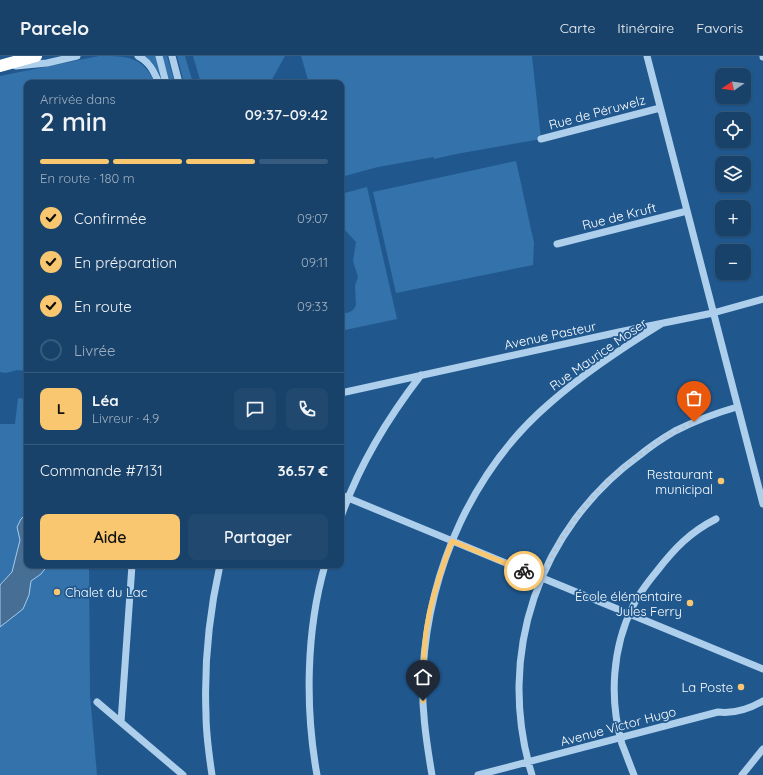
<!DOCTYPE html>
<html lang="fr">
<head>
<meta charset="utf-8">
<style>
  body { margin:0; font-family:Quicksand,sans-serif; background:#214970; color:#f1f3f6; height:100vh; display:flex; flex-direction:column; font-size:15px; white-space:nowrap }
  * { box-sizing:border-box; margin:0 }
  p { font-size:13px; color:#9fb0c1 }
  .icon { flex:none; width:22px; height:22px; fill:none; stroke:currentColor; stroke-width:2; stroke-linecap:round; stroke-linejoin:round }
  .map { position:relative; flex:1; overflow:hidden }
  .panel { position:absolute; left:24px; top:24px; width:320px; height:488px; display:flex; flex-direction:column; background:#18426a; border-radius:8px; box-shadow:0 1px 3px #0004,0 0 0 1px #365b7e }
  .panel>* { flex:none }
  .needle { width:26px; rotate:257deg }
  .buttons { position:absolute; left:715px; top:12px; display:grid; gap:8px }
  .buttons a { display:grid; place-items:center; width:36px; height:36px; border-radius:8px; background:#18426a; box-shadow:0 1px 3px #0004,0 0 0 1px #365b7e; font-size:20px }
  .pin { position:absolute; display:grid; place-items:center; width:34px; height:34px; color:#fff; margin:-41px -17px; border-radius:50% 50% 50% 0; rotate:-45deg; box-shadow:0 0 4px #0007 }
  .pin .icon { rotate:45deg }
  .courier { position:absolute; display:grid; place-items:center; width:40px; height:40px; margin:-20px; border:3px solid #f9c76f; border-radius:50%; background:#fff; color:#222; box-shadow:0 1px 5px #0007 }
  .head em { font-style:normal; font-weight:600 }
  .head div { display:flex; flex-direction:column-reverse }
  .head { display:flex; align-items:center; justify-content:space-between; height:68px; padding:0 16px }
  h1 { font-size:26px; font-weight:600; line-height:30px }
  .bar { display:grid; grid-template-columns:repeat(4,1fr); gap:6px 4px; align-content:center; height:48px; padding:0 16px }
  .bar i { height:5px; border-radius:3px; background:#365b7e }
  .bar .selected { background:#f9c76f }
  .bar p { grid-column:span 4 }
  .line { display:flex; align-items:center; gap:10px; padding:0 16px; border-top:1px solid #365b7e }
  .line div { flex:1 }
  .round { display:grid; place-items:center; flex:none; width:42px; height:42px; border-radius:8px; background:#214970 }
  ol { padding:0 16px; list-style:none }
  li { display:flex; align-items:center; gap:12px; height:44px }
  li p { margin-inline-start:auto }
  li .icon { padding:4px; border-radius:50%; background:#f9c76f; color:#111; stroke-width:4 }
  li:last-child { color:#9fb0c1 }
  li i { width:22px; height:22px; border:2px solid #365b7e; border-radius:50% }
  .button { display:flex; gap:8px; margin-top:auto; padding:8px 16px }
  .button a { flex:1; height:46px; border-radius:8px; background:#f9c76f; color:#111; font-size:16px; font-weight:600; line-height:46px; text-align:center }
  .button a+a { background:#214970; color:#f1f3f6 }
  header { display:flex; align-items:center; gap:24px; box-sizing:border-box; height:56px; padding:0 20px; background:#18426a; border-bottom:1px solid #365b7e }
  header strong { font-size:19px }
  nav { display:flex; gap:22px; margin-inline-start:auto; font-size:14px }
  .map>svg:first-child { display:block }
  .green { fill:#3472ab }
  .water { fill:#476f95; stroke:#a2cbed }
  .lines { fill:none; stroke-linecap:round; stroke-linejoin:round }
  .minor { stroke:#aecfec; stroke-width:7 }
  .highway { stroke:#fff; stroke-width:12 }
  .done { stroke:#b1c5d7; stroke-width:4; stroke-dasharray:0 7.2 }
  .route { stroke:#f9c76f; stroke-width:5 }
  .poi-dot { fill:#f9c76f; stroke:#20588e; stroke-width:1.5 }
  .labels { text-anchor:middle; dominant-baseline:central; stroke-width:3.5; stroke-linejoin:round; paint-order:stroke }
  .street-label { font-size:13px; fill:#fff; stroke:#20588e }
  .poi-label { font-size:13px; fill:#fff; stroke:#20588e; text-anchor:end }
</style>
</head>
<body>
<header>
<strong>Parcelo</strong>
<nav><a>Carte</a><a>Itinéraire</a><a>Favoris</a></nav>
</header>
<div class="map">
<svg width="763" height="719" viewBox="0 0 763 719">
  <rect width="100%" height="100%" fill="#20588e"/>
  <path class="green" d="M 99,0 C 128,0 142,0 155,27 L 27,27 L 27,315 L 17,314 L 6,317 L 0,316 L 0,20 Z
    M 145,0 L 157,0 L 163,24 L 153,8 Z
    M 162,0 L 167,0 L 175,27 L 170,27 Z
    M 177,0 L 185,0 L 193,27 L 184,27 Z
    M 193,0 L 285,0 L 270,27 L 201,27 Z
    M 301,0 L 532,0 L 541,83 L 456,98 L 434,103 L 434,101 L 378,111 L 341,121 L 341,27 L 309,27 Z
    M 516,105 L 534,187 L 533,209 L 396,237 L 373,136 Z
    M 367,131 L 397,263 L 345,274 L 341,272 L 341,258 L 350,256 L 354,253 L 356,249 L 355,230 L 358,221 L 353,205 L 356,186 L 344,173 L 344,160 L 341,154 L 341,138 Z
    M 18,342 L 27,343 L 27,509 L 89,509 L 90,639 L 97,719 L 0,719 L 0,368 L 15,368 Z"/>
  <path class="water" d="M 27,457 L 27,464 L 25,466 L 27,473 L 27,509 L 48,509 L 41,518 L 31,525 L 29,539 L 23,553 L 0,571 L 0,529 L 12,516 L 20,484 L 17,471 L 21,463 Z"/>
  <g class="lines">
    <path class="minor" d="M 138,0 C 150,6 154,16 159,27
      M 159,0 L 166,27
      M 172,0 L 179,27
      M 647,0 L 763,448
      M 763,0 L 763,1
      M 16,10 L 47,7 L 77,0
      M 541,83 L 660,52
      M 557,188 L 687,155
      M 341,337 L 619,276 L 713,257 L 763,243
      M 341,439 L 763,613
      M 341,461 C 359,409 387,363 421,319
      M 97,646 L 183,719
      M 121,666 L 132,509
      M 212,719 C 209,699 206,678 206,658 C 204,608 209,558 220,509
      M 317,719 C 305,652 306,575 325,509
      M 432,719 C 426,684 421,649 423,614 C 429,513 473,413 550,347 C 584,317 622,292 661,268
      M 478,719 L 718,656 C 734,658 749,653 763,645
      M 532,719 C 495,599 539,472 640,399 C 651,390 663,382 675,375 C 695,365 716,357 737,351
      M 634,719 C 630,709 626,698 622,688 C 609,643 612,592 633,550 C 639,537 648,526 657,515 C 674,493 690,476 716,463
      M 742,719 L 763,693"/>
    <path class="highway" d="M 0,10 L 36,0"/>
  </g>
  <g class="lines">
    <path class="done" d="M 524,515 L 542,522 C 570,452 628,398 694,366"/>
    <path class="route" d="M 423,645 C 423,617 423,587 429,559 C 434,534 443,509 452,485 L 524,515"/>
  </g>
  <g class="poi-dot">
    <circle cx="721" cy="425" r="4"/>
    <circle cx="57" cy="536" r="4"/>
    <circle cx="690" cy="547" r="4"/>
    <circle cx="741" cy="631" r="4"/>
  </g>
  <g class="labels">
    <g class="street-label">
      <text transform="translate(597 56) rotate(-15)">Rue de Péruwelz</text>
      <text transform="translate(619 160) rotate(-14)">Rue de Kruft</text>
      <text transform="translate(550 279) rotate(-12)">Avenue Pasteur</text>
      <text transform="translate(598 298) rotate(-35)">Rue Maurice Moser</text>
      <text transform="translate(618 670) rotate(-15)">Avenue Victor Hugo</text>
    </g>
    <g class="poi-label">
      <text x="713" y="418">Restaurant<tspan x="713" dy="15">municipal</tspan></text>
      <text x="65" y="536" text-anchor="start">Chalet du Lac</text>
      <text x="682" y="540">École élémentaire<tspan x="682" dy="15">Jules Ferry</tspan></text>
      <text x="733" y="631">La Poste</text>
    </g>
  </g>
</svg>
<div class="buttons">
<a><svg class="needle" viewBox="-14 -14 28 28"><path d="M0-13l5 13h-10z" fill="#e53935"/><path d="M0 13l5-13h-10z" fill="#9fb0c1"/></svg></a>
<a><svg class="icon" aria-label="locate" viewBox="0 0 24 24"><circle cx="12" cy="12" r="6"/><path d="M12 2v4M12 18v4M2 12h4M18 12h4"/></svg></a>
<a><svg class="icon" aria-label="layers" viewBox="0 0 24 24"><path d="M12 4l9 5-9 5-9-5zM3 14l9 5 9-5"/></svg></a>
<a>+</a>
<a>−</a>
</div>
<div class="pin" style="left:694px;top:366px;background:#ea580c"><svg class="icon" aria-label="bag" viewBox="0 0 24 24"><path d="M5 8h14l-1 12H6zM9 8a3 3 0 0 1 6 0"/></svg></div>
<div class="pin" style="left:423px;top:645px;background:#1f2937"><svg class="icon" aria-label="home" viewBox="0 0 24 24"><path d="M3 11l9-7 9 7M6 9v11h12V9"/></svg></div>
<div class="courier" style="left:524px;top:515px"><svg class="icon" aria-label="bike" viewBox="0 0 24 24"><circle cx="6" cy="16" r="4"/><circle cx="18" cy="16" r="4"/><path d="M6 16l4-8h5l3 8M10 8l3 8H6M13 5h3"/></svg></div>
<section class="panel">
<div class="head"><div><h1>2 min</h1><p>Arrivée dans</p></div><em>09:37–09:42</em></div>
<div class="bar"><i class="selected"></i><i class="selected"></i><i class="selected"></i><i></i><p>En route · 180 m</p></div>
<ol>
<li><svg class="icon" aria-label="check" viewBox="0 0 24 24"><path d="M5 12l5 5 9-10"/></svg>Confirmée<p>09:07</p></li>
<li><svg class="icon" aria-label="check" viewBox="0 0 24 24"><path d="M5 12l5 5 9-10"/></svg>En préparation<p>09:11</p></li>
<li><svg class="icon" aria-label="check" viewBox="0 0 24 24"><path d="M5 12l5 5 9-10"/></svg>En route<p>09:33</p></li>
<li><i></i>Livrée</li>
</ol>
<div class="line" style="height:72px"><b class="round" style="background:#f9c76f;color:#111">L</b><div><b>Léa</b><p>Livreur · 4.9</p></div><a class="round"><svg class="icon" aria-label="chat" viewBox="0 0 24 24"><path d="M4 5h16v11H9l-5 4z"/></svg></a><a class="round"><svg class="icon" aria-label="phone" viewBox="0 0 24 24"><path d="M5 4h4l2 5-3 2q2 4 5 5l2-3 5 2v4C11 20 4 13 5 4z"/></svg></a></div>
<div class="line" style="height:52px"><div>Commande #7131</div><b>36.57 €</b></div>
<div class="button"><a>Aide</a><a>Partager</a></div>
</section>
</div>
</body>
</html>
